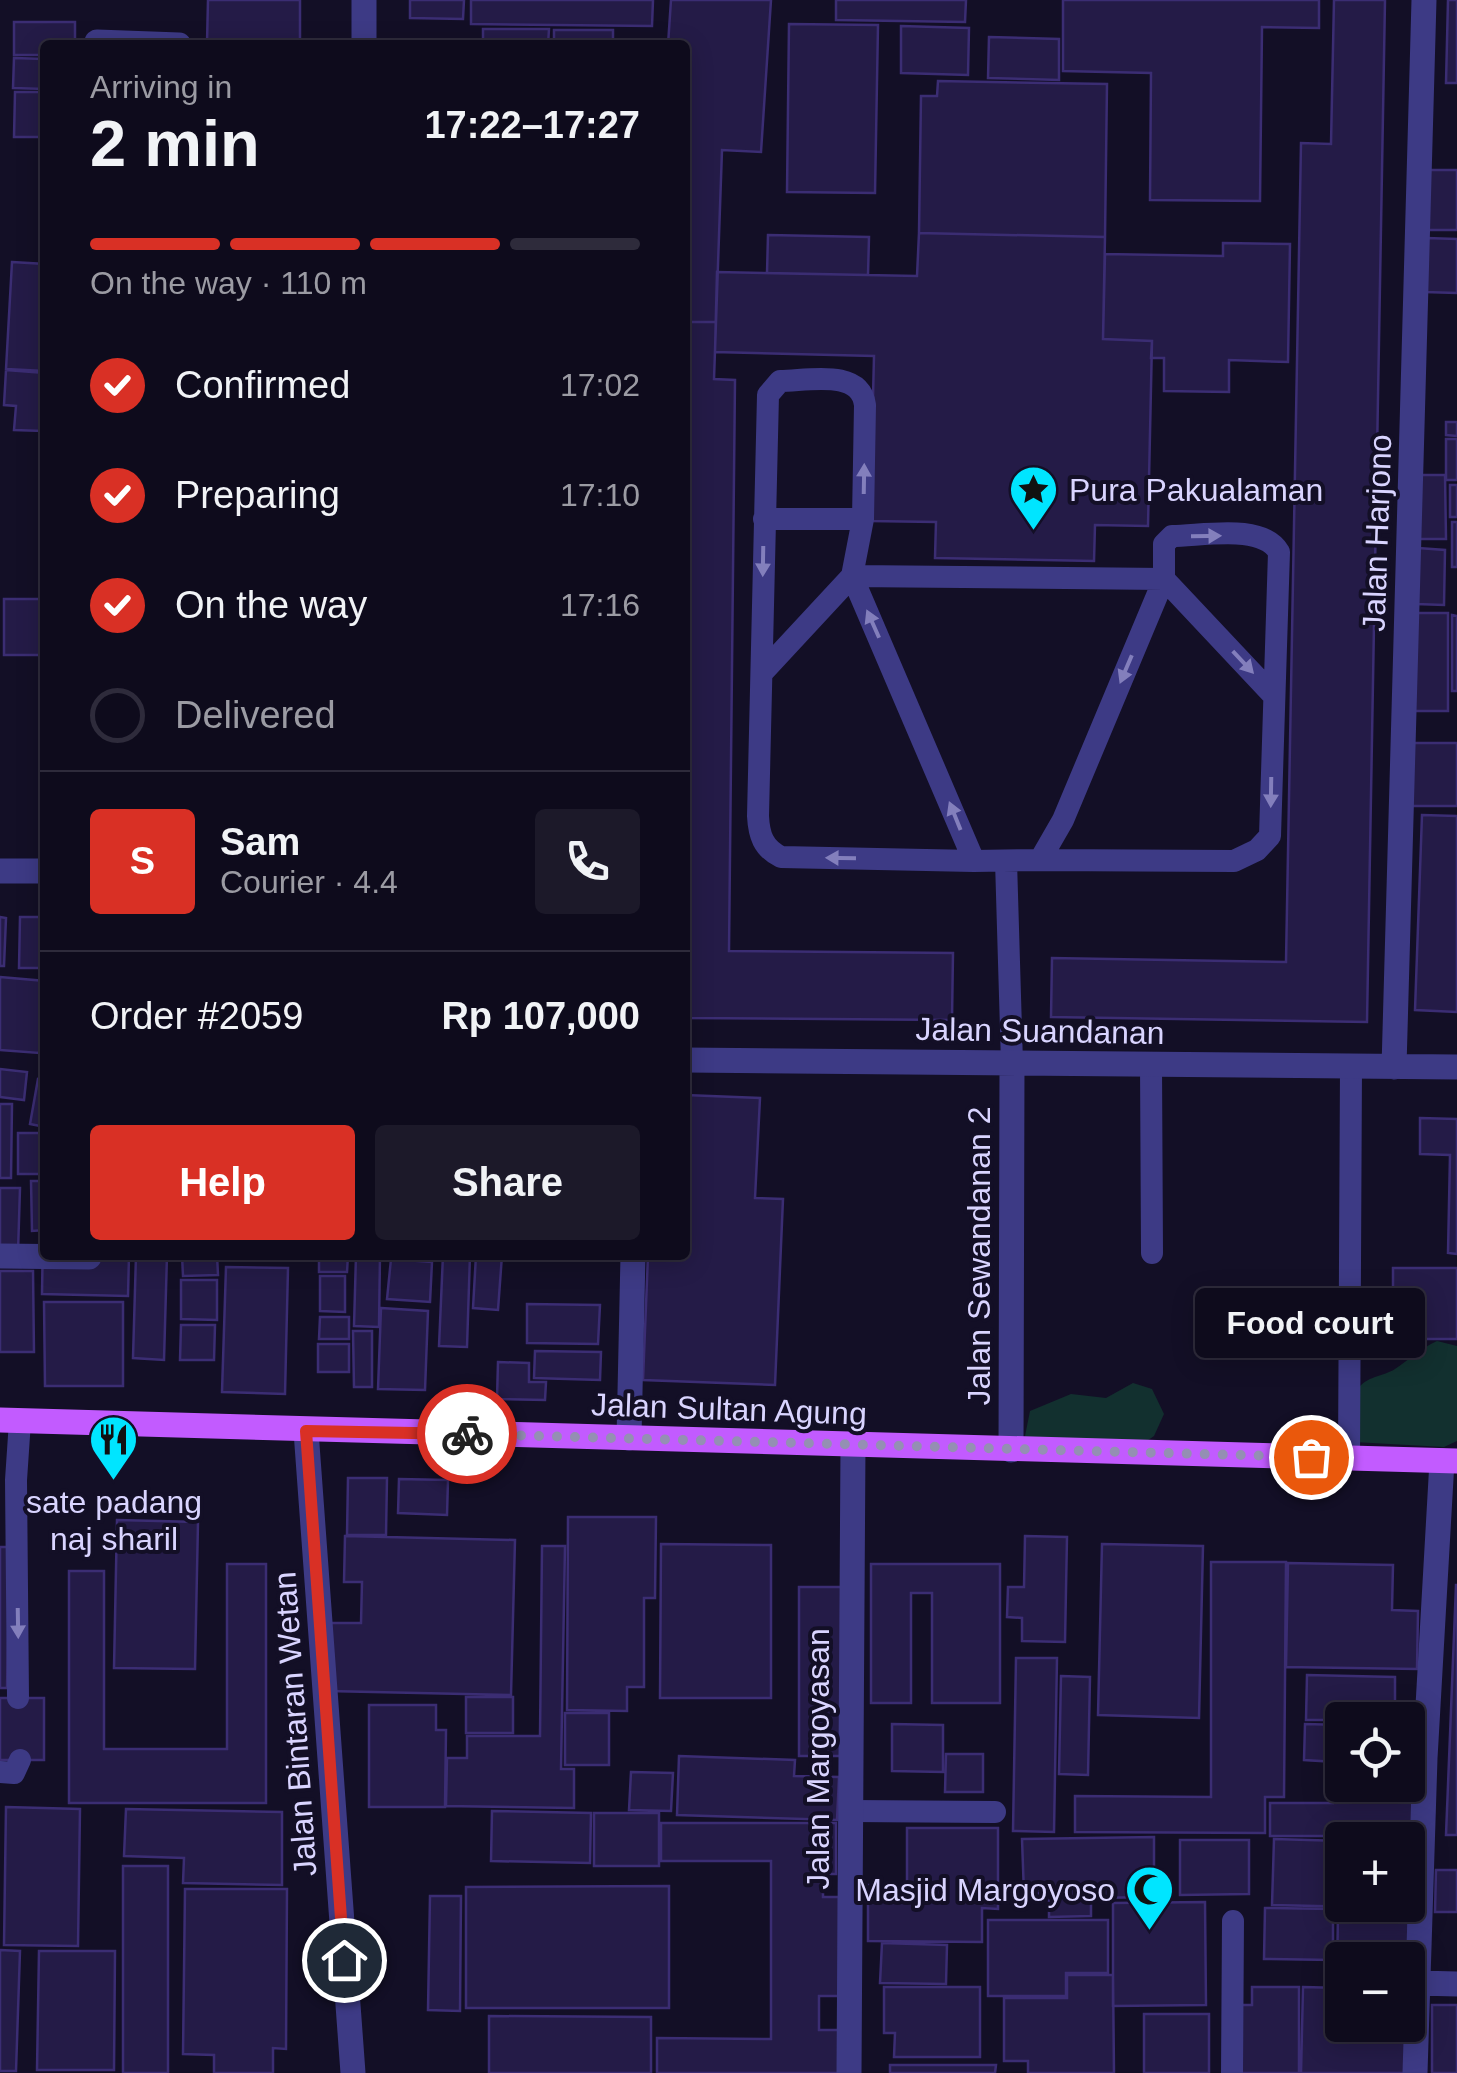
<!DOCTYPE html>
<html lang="en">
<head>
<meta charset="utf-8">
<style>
  body { margin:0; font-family:Arial,sans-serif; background:#1c1929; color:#f1f3f6; height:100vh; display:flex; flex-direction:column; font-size:38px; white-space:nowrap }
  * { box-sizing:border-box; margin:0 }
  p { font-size:32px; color:#9b9ba3 }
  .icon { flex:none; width:55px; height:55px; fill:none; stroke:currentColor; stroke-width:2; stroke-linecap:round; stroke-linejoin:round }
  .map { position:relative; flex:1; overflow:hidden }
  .drawer { position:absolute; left:40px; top:40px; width:650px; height:1220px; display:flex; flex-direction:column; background:#0e0b1c; border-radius:10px; box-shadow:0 5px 25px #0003,0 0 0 2px #2e2b3b }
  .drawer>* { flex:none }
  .tools { position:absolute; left:1325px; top:1702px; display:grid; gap:20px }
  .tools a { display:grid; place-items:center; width:100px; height:100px; border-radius:10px; background:#0e0b1c; box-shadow:0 5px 25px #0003,0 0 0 2px #2e2b3b; font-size:50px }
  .pin { position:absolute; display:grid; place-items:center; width:85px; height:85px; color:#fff; margin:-42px; border:5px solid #fff; border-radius:50%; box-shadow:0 2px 10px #0007 }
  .courier { position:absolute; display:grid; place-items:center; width:100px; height:100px; margin:-50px; border:8px solid #d93025; border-radius:50%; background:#fff; color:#222; box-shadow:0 2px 12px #0007 }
  .bubble { position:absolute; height:70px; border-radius:10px; background:#0e0b1c; box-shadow:0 5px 25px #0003,0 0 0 2px #2e2b3b; font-size:32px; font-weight:700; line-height:70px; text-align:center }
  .head em { font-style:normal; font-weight:700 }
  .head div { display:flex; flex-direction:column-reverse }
  .head { display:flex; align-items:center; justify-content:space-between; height:170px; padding:0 50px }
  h1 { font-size:65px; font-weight:700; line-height:75px }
  .bar { display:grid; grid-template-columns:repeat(4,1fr); gap:15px 10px; align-content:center; height:120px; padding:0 50px }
  .bar i { height:12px; border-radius:8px; background:#2e2b3b }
  .bar .on { background:#d93025 }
  .bar p { grid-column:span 4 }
  .line { display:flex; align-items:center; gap:25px; padding:0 50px; border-top:2px solid #2e2b3b }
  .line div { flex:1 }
  .round { display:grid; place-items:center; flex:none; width:105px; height:105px; border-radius:10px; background:#1c1929 }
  ol { padding:0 50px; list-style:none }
  li { display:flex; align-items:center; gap:30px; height:110px }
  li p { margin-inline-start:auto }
  li .icon { padding:10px; border-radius:50%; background:#d93025; color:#fff; stroke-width:4 }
  li:last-child { color:#9b9ba3 }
  li i { width:55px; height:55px; border:5px solid #2e2b3b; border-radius:50% }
  .cta { display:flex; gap:20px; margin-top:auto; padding:20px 50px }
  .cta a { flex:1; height:115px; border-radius:10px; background:#d93025; color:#fff; font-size:40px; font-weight:700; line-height:115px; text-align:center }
  .cta a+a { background:#1c1929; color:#f1f3f6 }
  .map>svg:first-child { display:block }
  .green { fill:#12302f }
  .building { fill:#241b47; stroke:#3b2d73; stroke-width:2.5 }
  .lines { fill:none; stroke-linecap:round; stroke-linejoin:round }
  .lane { stroke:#3d3a85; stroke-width:22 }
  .street { stroke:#3d3a85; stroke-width:25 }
  .primary { stroke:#c25bff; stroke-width:25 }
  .oneway { fill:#837fbc }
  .done { stroke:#948fb3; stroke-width:10; stroke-dasharray:0 18 }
  .route { stroke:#d93025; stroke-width:12 }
  .labels { text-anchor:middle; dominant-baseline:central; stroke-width:8; stroke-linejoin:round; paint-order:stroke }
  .poi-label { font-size:32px; fill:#d9d4ff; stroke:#130f26; text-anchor:start }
  .street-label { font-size:32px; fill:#d9d4ff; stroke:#130f26 }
</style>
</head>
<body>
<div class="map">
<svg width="1457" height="2073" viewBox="0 0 1457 2073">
  <rect width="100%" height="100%" fill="#130f26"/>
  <path class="green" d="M 1437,1341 L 1457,1346 L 1457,1441 L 1444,1447 L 1354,1442 L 1359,1387 C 1371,1375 1382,1377 1395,1369 C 1410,1359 1420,1349 1437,1341 Z
    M 1133,1383 L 1152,1389 L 1164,1414 L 1154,1436 L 1137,1448 L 1024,1441 L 1030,1411 L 1071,1394 L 1106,1398 Z"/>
  <path class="building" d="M 208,0 L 300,0 L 300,45 L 207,43 Z
    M 410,0 L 464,0 L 463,19 L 410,18 Z
    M 471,0 L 653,0 L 652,26 L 471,24 Z
    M 671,0 L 771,0 L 761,152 L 722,150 L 716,322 L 685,322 L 685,45 L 668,45 Z
    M 836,0 L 966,0 L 965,22 L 836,20 Z
    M 1063,0 L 1319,0 L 1319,28 L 1262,27 L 1260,201 L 1150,200 L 1151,73 L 1063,71 Z
    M 1334,0 L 1385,0 L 1367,1022 L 1051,1017 L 1052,958 L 1286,962 L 1301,143 L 1331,144 Z
    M 1448,0 L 1457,0 L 1457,83 L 1446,83 Z
    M 14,22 L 75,22 L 75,45 L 45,45 L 45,55 L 14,55 Z
    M 789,24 L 878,25 L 875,193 L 787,192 Z
    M 901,26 L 969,28 L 968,75 L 901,73 Z
    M 483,29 L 549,29 L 548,45 L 483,45 Z
    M 554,30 L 613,30 L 613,45 L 554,45 Z
    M 989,37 L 1059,39 L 1059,80 L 988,78 Z
    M 14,58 L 45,59 L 45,89 L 13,88 Z
    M 938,81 L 1107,84 L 1105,237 L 919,233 L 921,96 L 937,96 Z
    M 15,92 L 45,92 L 45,137 L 14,137 Z
    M 1426,170 L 1457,170 L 1457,230 L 1426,230 Z
    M 919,233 L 1105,237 L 1103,339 L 1152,341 L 1148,526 L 1095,525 L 1094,561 L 935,558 L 936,522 L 870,521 L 874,356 L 715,352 L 717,272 L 917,276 Z
    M 768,235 L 869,237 L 868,275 L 767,273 Z
    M 1426,238 L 1457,239 L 1457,293 L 1425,292 Z
    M 1223,243 L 1290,244 L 1288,362 L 1229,360 L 1229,392 L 1164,391 L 1164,358 L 1151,358 L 1152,341 L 1103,339 L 1105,254 L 1223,256 Z
    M 12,262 L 45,264 L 45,371 L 6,369 Z
    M 685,322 L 716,322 L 714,379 L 735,380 L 729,951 L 953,953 L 952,1020 L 685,1018 Z
    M 6,370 L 45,373 L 43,431 L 14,430 L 16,406 L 4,405 Z
    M 1446,422 L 1457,422 L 1457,436 L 1446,435 Z
    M 1446,439 L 1457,439 L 1457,480 L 1446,480 Z
    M 1414,475 L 1445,475 L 1446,539 L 1414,539 Z
    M 1450,485 L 1457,485 L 1457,517 L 1450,517 Z
    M 1452,522 L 1457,522 L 1457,567 L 1452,567 Z
    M 1418,548 L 1445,550 L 1444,605 L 1416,604 Z
    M 43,550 L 45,550 L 45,597 L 43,597 Z
    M 4,599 L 45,599 L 45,655 L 4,655 Z
    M 1413,613 L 1448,613 L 1448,711 L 1413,711 Z
    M 1452,615 L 1457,616 L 1457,691 L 1452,691 Z
    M 1412,743 L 1457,743 L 1457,806 L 1412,806 Z
    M 1422,815 L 1457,816 L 1457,1012 L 1415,1010 Z
    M 0,917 L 6,918 L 4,966 L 0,966 Z
    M 20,917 L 45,917 L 45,968 L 19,968 Z
    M 0,977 L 45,981 L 39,1053 L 0,1050 Z
    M 0,1069 L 27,1072 L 24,1100 L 0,1097 Z
    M 38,1079 L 45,1080 L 45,1127 L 30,1124 Z
    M 685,1095 L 760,1098 L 755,1198 L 783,1199 L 775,1385 L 643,1380 L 648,1255 L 685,1255 Z
    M 0,1104 L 12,1104 L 11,1178 L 0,1178 Z
    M 1420,1118 L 1457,1119 L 1457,1254 L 1448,1253 L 1450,1155 L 1420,1154 Z
    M 18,1133 L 45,1133 L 45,1174 L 18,1174 Z
    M 31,1181 L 45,1181 L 45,1230 L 32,1231 Z
    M 0,1188 L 20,1188 L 18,1252 L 0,1252 Z
    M 43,1233 L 45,1255 L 129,1255 L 128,1296 L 42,1294 Z
    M 136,1255 L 167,1255 L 164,1360 L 133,1358 Z
    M 182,1255 L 217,1255 L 218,1275 L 183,1276 Z
    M 319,1255 L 348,1255 L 347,1272 L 319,1272 Z
    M 356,1255 L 380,1255 L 379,1327 L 354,1326 Z
    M 443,1255 L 470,1255 L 467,1347 L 439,1346 Z
    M 476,1255 L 502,1255 L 498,1310 L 473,1308 Z
    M 391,1259 L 432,1262 L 430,1302 L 387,1299 Z
    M 226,1267 L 288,1268 L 285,1394 L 222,1392 Z
    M 1393,1268 L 1457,1268 L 1457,1339 L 1393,1339 Z
    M 0,1271 L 33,1271 L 34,1352 L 0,1352 Z
    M 320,1276 L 345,1276 L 345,1312 L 320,1311 Z
    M 181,1280 L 217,1280 L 217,1320 L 181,1319 Z
    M 44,1302 L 123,1302 L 123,1386 L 45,1386 Z
    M 527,1304 L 600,1305 L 598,1344 L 527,1343 Z
    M 381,1308 L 428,1311 L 425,1390 L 378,1389 Z
    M 320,1317 L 349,1317 L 349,1339 L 319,1339 Z
    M 181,1325 L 215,1325 L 214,1360 L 180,1360 Z
    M 353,1331 L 372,1331 L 372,1387 L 354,1387 Z
    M 318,1344 L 349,1344 L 349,1372 L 318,1372 Z
    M 535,1351 L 601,1352 L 600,1380 L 534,1378 Z
    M 498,1362 L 529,1363 L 529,1382 L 546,1382 L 545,1400 L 497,1399 Z
    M 348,1478 L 387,1478 L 386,1535 L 347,1535 Z
    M 399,1479 L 448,1480 L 447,1515 L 398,1513 Z
    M 568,1517 L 656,1517 L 655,1598 L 644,1598 L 644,1687 L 627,1687 L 627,1711 L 567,1710 Z
    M 117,1520 L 198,1522 L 195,1669 L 114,1668 Z
    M 345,1536 L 515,1540 L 511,1695 L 328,1691 L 329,1623 L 361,1623 L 362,1582 L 344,1582 Z
    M 1025,1536 L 1067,1537 L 1065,1642 L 1022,1641 L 1022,1618 L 1007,1617 L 1008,1587 L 1024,1587 Z
    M 661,1544 L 771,1545 L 771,1698 L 660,1698 Z
    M 1102,1544 L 1203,1546 L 1199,1718 L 1098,1715 Z
    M 542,1546 L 565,1546 L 561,1769 L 574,1769 L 574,1808 L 446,1806 L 447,1758 L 467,1758 L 467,1736 L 540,1736 Z
    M 0,1547 L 10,1547 L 7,1688 L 0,1688 Z
    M 1211,1562 L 1286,1562 L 1284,1797 L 1265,1797 L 1265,1833 L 1075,1832 L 1075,1796 L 1211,1797 Z
    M 1288,1563 L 1393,1565 L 1392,1610 L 1418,1611 L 1417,1669 L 1286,1667 Z
    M 227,1564 L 266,1564 L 266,1803 L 69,1803 L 69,1571 L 104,1571 L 104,1749 L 227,1749 Z
    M 871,1564 L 1000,1564 L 1000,1703 L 932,1703 L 932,1593 L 911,1593 L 911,1703 L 871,1703 Z
    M 1456,1585 L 1457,1585 L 1457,1835 L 1446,1835 Z
    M 799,1587 L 842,1587 L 842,1756 L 799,1756 Z
    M 1016,1658 L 1057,1658 L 1054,1832 L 1013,1831 Z
    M 1307,1675 L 1395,1677 L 1395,1720 L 1306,1720 Z
    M 1061,1676 L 1090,1677 L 1088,1775 L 1059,1774 Z
    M 466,1697 L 513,1697 L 513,1733 L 466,1733 Z
    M 0,1698 L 44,1698 L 44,1760 L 0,1760 Z
    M 369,1705 L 436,1705 L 436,1730 L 446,1730 L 445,1807 L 369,1807 Z
    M 565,1713 L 609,1713 L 609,1765 L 565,1765 Z
    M 892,1724 L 943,1725 L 943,1772 L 892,1771 Z
    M 1305,1724 L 1342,1725 L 1342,1777 L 1335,1777 L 1336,1762 L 1304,1760 Z
    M 1408,1738 L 1421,1738 L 1420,1779 L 1408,1778 Z
    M 946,1754 L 983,1754 L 983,1792 L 945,1792 Z
    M 679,1756 L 795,1760 L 794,1776 L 839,1777 L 837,1820 L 677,1815 Z
    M 631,1772 L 673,1773 L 671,1811 L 629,1810 Z
    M 1333,1783 L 1418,1783 L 1417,1836 L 1270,1836 L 1270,1803 L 1333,1803 Z
    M 6,1807 L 80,1809 L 78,1946 L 4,1945 Z
    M 126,1809 L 282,1812 L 282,1885 L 183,1883 L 184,1858 L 124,1856 Z
    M 492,1811 L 591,1813 L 590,1863 L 491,1861 Z
    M 594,1813 L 659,1813 L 659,1866 L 594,1866 Z
    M 661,1823 L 836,1823 L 836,1874 L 823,1874 L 823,1897 L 839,1897 L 839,1996 L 819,1996 L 819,2030 L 840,2030 L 840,2073 L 657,2073 L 657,2038 L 771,2039 L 771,1861 L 661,1861 Z
    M 907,1828 L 998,1828 L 998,1909 L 982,1908 L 982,1942 L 868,1941 L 868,1885 L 907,1886 Z
    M 1154,1837 L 1154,1897 L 1091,1898 L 1091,1916 L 1049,1917 L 1049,1893 L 1024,1894 L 1022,1839 Z
    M 1274,1839 L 1342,1841 L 1342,1905 L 1362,1907 L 1272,1905 Z
    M 1180,1840 L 1249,1840 L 1249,1894 L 1180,1895 Z
    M 123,1866 L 168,1866 L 168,2073 L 123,2073 Z
    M 1436,1870 L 1457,1870 L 1457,1912 L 1435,1912 Z
    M 669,1886 L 669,2008 L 466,2008 L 466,1887 Z
    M 185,1889 L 287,1889 L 286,2049 L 273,2048 L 273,2073 L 214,2073 L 214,2055 L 183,2054 Z
    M 430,1896 L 461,1896 L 460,2011 L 428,2010 Z
    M 1205,1902 L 1206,2005 L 1113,2006 L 1113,1903 Z
    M 1265,1908 L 1333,1909 L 1333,1960 L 1264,1959 Z
    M 1338,1911 L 1409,1912 L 1408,1960 L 1342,1960 L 1342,1982 L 1337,1982 Z
    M 988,1920 L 1108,1920 L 1108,1973 L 1066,1973 L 1066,1996 L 988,1996 Z
    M 882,1943 L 947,1945 L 946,1984 L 880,1983 Z
    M 0,1950 L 20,1951 L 16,2071 L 0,2071 Z
    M 39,1951 L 115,1951 L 114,2070 L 37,2070 Z
    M 1067,1975 L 1113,1975 L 1114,2073 L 1028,2073 L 1028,2061 L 1004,2061 L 1004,1998 L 1067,1998 Z
    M 884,1987 L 980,1987 L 980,2057 L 894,2057 L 895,2033 L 884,2033 Z
    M 1252,1987 L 1299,1987 L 1299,2073 L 1240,2073 L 1240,2005 L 1252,2005 Z
    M 1303,1987 L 1342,1988 L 1342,2025 L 1408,2025 L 1408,2073 L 1301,2073 Z
    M 1432,2005 L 1457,2005 L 1457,2073 L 1432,2073 Z
    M 1144,2014 L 1209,2014 L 1209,2073 L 1144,2073 Z
    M 489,2016 L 651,2017 L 651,2073 L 489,2073 Z
    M 890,2065 L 996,2065 L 995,2073 L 890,2073 Z"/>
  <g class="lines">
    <path class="lane" d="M 764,519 L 863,519
      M 762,673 L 852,576 L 863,519 L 865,405 C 860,368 807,381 780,381 L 768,395 L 758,816 C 759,835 763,848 781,857 L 974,861
      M 1040,860 L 1234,861 L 1257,850 L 1270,836 L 1279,552 C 1262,523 1202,536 1172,536 L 1164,544 L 1164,579 L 1063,820 L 1040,860 L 974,861 L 852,576 L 1164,579 L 1273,695
      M 1006,861 L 1012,1063
      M 1151,1065 L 1152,1253
      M 1349,1458 L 1351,1067
      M 18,1698 L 16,1480 L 20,1421
      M 0,1772 L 14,1773 L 20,1760
      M 850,1811 L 995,1812
      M 1232,2073 L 1233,1921"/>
    <path class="street" d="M 97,42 L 179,45
      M 364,45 L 364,0
      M 0,871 L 45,871
      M 685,1060 L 1457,1067
      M 1394,1067 L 1424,0
      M 0,1256 L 89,1257
      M 306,1431 L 353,2073
      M 629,1438 L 633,1255
      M 1011,1450 L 1012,1063
      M 1418,1983 L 1457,1984
      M 849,2073 L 853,1445
      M 1415,2073 L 1425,1758 L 1442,1461"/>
    <path class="primary" d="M 0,1420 L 1457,1461"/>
  </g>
  <defs><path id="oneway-solid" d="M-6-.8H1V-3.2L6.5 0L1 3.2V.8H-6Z" transform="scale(2.5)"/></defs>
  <g class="oneway">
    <use href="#oneway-solid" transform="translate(864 479) rotate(-89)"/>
    <use href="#oneway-solid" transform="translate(1206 536) rotate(-1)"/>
    <use href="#oneway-solid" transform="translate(763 561) rotate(91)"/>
    <use href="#oneway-solid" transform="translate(873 624) rotate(-114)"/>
    <use href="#oneway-solid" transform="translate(1243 662) rotate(47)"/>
    <use href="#oneway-solid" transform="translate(1126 669) rotate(113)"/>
    <use href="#oneway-solid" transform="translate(1271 792) rotate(91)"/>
    <use href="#oneway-solid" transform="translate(955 816) rotate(-112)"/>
    <use href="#oneway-solid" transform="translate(841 858) rotate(-179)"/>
    <use href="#oneway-solid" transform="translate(18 1623) rotate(89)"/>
  </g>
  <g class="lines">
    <path class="done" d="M 467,1434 L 1311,1457"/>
    <path class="route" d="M 344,1960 L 306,1431 L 467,1434"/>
  </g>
  <defs>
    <symbol id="sight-pin" viewBox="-11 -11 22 30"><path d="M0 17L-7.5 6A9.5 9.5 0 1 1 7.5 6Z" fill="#00e5ff" stroke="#130f26"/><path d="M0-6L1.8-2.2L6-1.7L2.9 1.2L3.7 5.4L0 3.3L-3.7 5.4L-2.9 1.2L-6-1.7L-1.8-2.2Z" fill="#111"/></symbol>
    <symbol id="restaurant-pin" viewBox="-11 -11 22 30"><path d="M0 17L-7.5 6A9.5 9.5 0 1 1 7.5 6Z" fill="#00e5ff" stroke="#130f26"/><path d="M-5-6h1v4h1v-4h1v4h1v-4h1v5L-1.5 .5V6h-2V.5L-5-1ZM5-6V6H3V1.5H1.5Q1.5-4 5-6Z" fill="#111"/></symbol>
    <symbol id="mosque-pin" viewBox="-11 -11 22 30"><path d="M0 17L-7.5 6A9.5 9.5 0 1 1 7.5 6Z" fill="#00e5ff" stroke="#130f26"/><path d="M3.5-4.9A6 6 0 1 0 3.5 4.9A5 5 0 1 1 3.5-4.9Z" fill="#111"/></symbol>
  </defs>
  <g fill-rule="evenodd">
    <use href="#sight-pin" x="1006" y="462" width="55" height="75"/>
    <use href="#restaurant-pin" x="86" y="1412" width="55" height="75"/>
    <use href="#mosque-pin" x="1122" y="1862" width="55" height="75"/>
  </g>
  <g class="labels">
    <g class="poi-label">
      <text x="1069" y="490">Pura Pakualaman</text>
      <text x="114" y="1502" text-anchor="middle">sate padang<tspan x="114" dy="37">naj sharil</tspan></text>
      <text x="1115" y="1890" text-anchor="end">Masjid Margoyoso</text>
    </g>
    <g class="street-label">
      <text transform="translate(1377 533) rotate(-88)">Jalan Harjono</text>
      <text transform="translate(1040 1031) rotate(1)">Jalan Suandanan</text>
      <text transform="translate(979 1256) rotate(-90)">Jalan Sewandanan 2</text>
      <text transform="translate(729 1409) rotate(2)">Jalan Sultan Agung</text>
      <text transform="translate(295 1724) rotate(-94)">Jalan Bintaran Wetan</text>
      <text transform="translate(818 1759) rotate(-90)">Jalan Margoyasan</text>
    </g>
  </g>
</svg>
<div class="tools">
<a><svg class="icon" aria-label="locate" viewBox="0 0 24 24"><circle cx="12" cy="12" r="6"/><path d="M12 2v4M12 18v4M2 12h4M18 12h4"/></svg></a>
<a>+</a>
<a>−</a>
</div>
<div class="pin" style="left:1311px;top:1457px;background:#ea580c"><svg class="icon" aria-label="bag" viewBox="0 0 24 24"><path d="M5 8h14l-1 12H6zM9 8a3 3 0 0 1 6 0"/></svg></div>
<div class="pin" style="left:344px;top:1960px;background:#1f2937"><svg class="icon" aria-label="home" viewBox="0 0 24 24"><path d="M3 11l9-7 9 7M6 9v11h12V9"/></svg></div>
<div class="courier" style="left:467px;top:1434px"><svg class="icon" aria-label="bike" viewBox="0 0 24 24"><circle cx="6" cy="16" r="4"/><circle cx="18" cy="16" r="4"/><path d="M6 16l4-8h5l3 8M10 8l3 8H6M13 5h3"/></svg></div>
<div class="bubble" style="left:1195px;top:1288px;width:230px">Food court</div>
<section class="drawer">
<div class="head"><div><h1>2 min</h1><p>Arriving in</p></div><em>17:22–17:27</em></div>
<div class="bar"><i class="on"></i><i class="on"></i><i class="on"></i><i></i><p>On the way · 110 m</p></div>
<ol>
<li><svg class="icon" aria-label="check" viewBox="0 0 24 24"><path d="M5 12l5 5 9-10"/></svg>Confirmed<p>17:02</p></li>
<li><svg class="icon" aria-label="check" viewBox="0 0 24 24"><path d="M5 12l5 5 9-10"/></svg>Preparing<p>17:10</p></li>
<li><svg class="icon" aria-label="check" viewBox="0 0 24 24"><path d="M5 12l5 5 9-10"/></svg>On the way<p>17:16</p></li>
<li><i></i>Delivered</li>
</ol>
<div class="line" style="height:180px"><b class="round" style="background:#d93025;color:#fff">S</b><div><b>Sam</b><p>Courier · 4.4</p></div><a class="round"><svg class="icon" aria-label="phone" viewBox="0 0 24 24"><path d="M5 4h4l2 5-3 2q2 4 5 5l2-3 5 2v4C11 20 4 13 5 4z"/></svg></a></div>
<div class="line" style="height:130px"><div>Order #2059</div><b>Rp 107,000</b></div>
<div class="cta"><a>Help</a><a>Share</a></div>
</section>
</div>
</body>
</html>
